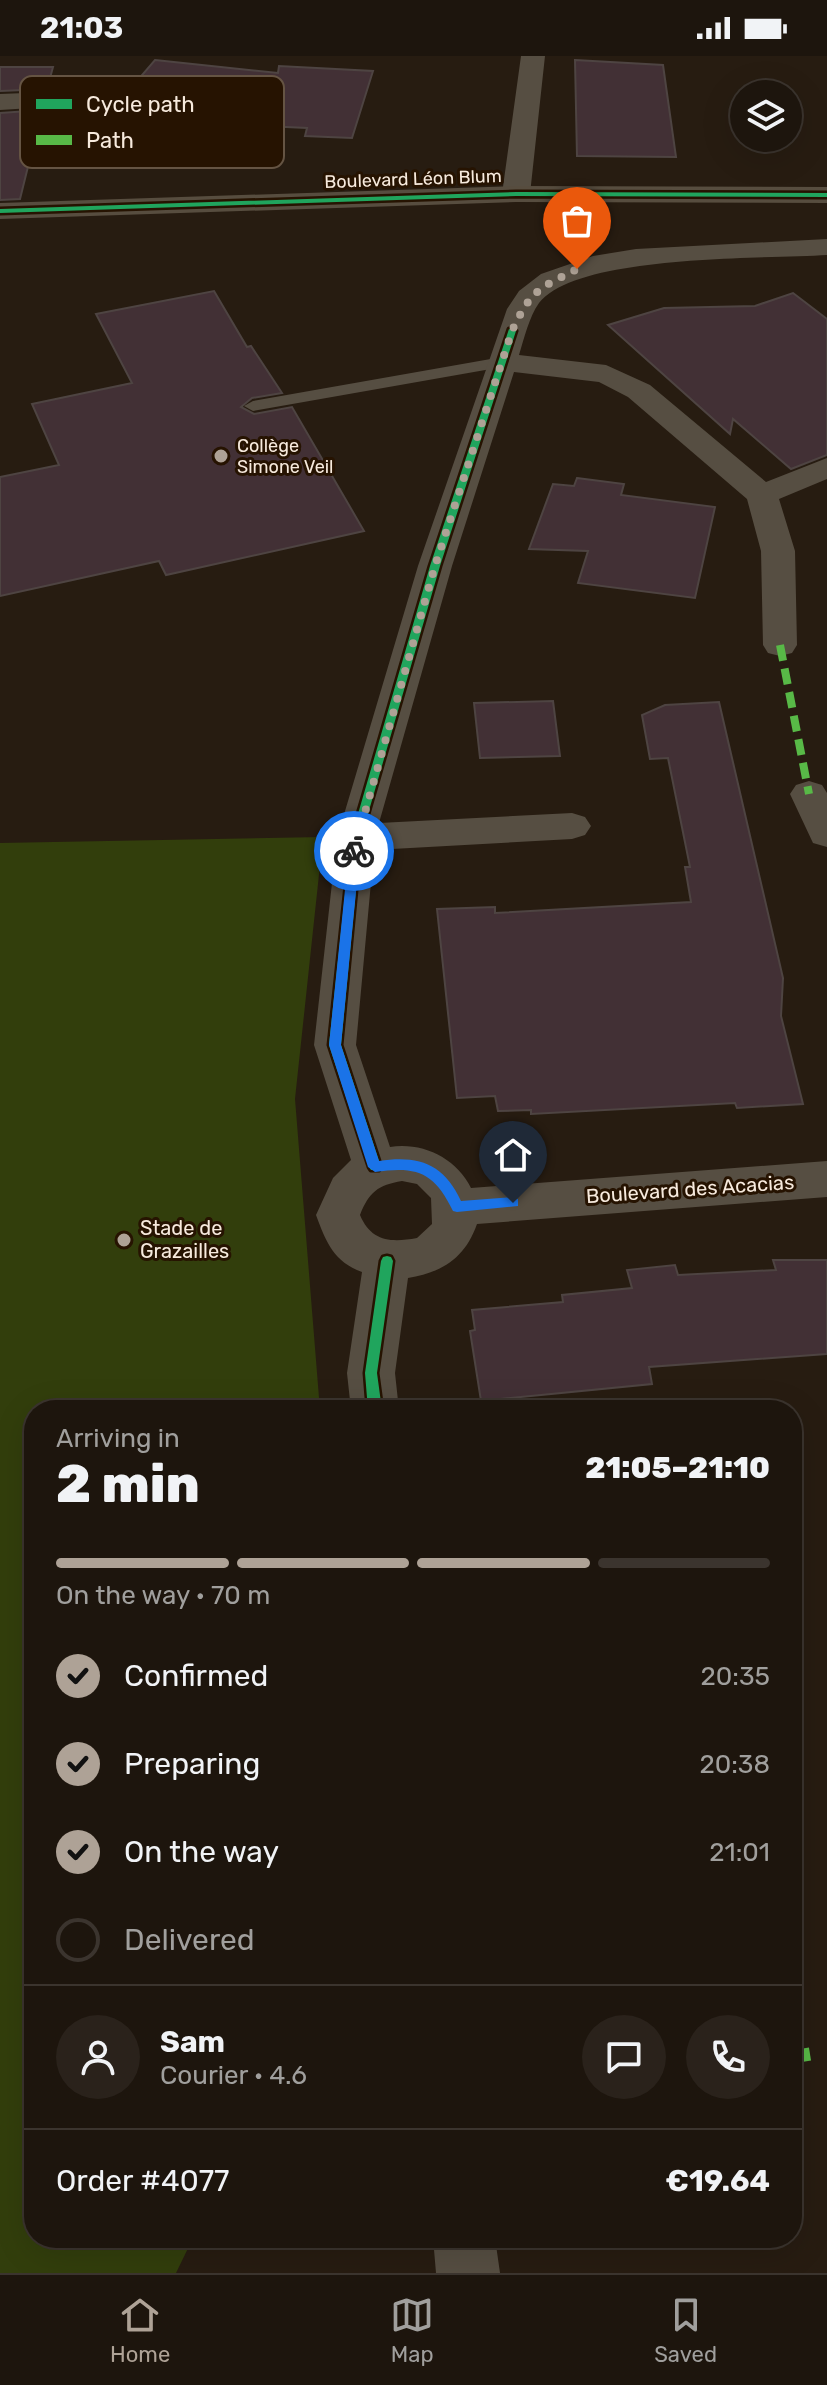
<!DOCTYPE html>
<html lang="en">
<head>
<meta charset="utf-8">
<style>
  body { margin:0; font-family:Rubik,sans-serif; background:#2a221b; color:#f1f3f6; height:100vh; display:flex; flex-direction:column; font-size:30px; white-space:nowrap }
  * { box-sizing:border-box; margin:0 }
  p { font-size:26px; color:#a09f9d }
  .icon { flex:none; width:44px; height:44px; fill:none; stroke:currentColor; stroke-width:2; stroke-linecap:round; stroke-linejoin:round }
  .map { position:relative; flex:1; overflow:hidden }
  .sheet { position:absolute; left:24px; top:1344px; width:778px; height:848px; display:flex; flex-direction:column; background:#1d150d; border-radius:32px; box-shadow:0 8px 32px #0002,0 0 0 2px #3b342e }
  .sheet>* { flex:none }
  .buttons { position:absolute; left:730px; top:24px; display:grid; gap:16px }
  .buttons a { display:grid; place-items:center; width:72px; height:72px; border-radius:50%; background:#1d150d; box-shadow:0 8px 32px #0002,0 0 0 2px #3b342e; font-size:40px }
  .pin { position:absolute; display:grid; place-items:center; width:68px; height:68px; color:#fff; margin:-82px -34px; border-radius:50% 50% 50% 0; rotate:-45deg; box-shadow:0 0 8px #0007 }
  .pin .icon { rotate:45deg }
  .courier { position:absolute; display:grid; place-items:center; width:80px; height:80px; margin:-40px; border:6px solid #1a73e8; border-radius:50%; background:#fff; color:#222; box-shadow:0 2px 10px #0007 }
  .overview em { font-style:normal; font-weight:800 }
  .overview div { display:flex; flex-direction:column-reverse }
  .overview { display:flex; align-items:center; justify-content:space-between; height:136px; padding:0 32px }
  h1 { font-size:52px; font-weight:800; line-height:60px }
  .bar { display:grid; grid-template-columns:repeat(4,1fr); gap:12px 8px; align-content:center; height:96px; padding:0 32px }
  .bar i { height:10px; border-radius:6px; background:#3b342e }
  .bar .active { background:#aea296 }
  .bar p { grid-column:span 4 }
  .line { display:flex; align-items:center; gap:20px; padding:0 32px; border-top:2px solid #3b342e }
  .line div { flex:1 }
  .round { display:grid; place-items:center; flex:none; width:84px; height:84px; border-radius:42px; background:#2a221b }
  ol { padding:0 32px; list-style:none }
  li { display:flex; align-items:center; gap:24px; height:88px }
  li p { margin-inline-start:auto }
  li .icon { padding:8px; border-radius:50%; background:#aea296; color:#111; stroke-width:4 }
  li:last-child { color:#a09f9d }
  li i { width:44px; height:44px; border:4px solid #3b342e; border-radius:50% }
  .status { display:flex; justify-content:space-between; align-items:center; height:56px; padding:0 40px; background:#1d150d; direction:ltr }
  .status svg { height:22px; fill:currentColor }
  .menu { display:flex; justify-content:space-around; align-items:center; height:112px; border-top:2px solid #3b342e; background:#1d150d; font-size:22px; color:#a09f9d }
  .menu a { display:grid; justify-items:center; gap:4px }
  .menu .active { color:#aea296 }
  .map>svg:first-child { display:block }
  .green { fill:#323e0c }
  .building { fill:#423035; stroke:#4e4442; stroke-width:2 }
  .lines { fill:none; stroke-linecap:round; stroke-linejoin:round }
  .lane { fill:#564e42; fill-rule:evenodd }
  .street { fill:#564e42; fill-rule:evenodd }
  .secondary { fill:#574d3f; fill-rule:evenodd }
  .quiet-far1 { stroke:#58b947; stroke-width:8; stroke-dasharray:16 8; stroke-linecap:butt }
  .quiet { stroke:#58b947; stroke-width:13; stroke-dasharray:26 13; stroke-linecap:butt }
  .cycleway-casing { stroke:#261301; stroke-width:5 }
  .cycleway { fill:#20a55d; fill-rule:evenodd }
  .route { fill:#1a73e8 }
  .done { stroke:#aea296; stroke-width:8; stroke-dasharray:0 14.4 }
  .poi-dot { fill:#aea296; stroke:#261301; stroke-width:3 }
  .labels { text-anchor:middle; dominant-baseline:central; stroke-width:6; stroke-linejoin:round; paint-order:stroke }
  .far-street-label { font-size:18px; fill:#f7eadd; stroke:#261301 }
  .far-poi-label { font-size:18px; fill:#f7eadd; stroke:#261301; text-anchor:start }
  .street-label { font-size:20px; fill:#f7eadd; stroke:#261301 }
  .poi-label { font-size:20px; fill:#f7eadd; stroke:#261301; text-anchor:start }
  .key { fill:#261301; stroke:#655443; stroke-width:2 }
  .key-label { font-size:22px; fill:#f7eadd }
</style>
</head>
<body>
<div class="status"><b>21:03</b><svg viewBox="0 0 49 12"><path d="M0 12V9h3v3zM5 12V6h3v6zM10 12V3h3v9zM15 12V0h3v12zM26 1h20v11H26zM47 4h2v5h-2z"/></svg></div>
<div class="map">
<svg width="827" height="2217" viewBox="0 0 827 2217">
  <rect width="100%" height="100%" fill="#271c11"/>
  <path class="green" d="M 323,781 L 295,1043 L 320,1354 L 34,1354 L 34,2182 L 193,2182 L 176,2217 L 0,2217 L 0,787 Z"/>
  <path class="building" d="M 155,4 L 278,17 L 279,10 L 373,15 L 352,82 L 305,80 L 307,72 L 223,68 L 212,95 L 80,91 Z
    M 575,4 L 663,9 L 676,101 L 577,100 Z
    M 0,11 L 53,11 L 47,33 L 0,35 Z
    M 42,54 L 20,143 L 0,144 L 0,57 Z
    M 214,235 L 247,291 L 251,290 L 282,337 L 252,342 L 241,351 L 254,358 L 292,351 L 364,475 L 166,519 L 159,505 L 0,540 L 0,421 L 59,409 L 32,348 L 132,327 L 96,258 Z
    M 793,237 L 827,263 L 827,399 L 791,413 L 733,363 L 730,378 L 608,269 L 664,252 L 755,250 Z
    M 577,422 L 624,428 L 621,439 L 715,451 L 695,542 L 578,527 L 588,495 L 529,493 L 553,428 L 574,430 Z
    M 553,645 L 560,700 L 480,702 L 474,647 Z
    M 719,646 L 783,922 L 781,960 L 803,1048 L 737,1052 L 735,1047 L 531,1058 L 531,1054 L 498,1055 L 495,1040 L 457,1042 L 437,853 L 495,851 L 495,857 L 691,846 L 685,811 L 690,811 L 668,702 L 650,703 L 642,659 L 665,649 Z
    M 773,1204 L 827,1204 L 827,1298 L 649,1311 L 652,1328 L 481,1345 L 470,1275 L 475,1274 L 472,1254 L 563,1246 L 562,1239 L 632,1232 L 627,1214 L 675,1209 L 678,1219 L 776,1214 Z"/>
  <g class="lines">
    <path class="lane" d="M 502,301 L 511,306 L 508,310 L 253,355 L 244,350 L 253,345 Z"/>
    <path class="street" d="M 521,0 L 545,0 L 530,138 L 526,144 L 506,144 L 502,138 Z
      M 102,34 L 111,37 L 115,42 L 111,47 L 0,54 L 0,38 Z
      M 827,183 L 827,199 C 764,203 577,198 539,247 C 529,261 524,283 519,299 L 606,309 L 650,329 L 766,426 L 827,402 L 827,423 L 779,443 L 795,495 L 797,589 L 792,597 L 780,600 L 768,597 L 763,589 L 761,495 L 747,443 L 628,341 L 599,326 L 514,316 L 452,510 L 379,767 L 572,757 L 585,761 L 591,770 L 585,779 L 572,783 L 374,794 L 356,989 L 390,1091 C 423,1086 456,1102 471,1132 L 827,1105 L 827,1141 L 477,1168 C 465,1202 443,1216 408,1222 L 395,1317 L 399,1354 L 351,1354 L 347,1317 L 362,1216 C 334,1206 326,1186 316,1159 L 333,1122 L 351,1104 L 314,989 L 337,782 L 418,510 L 507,253 L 519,235 L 541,218 L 593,200 L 636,193 ZM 402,1125 L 417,1128 L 431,1142 L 432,1168 L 417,1182 C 390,1187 371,1185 360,1159 C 369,1136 378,1129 402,1125 Z
      M 809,725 L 822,729 L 827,737 L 827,791 L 813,787 L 790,738 L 796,729 Z
      M 433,2182 L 495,2182 L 500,2217 L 436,2217 Z"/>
    <path class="secondary" d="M 516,130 L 827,131 L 827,147 L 516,146 L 0,163 L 0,147 Z"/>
    <path class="quiet-far1" d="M 780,589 L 809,738"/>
    <path class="quiet" d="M 792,2001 L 810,1998"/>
    <defs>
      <path id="cycleway" d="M 516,136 L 827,137 L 827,141 L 516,140 L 0,157 L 0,153 Z
        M 509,273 L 516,275 L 440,510 L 361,782 L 341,989 L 381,1111 L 379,1114 L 371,1114 L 369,1111 L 329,989 L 351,782 L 430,510 Z
        M 387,1200 L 391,1201 L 393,1205 L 377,1317 L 382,1354 L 368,1354 L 365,1317 L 381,1205 L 383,1201 Z"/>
    </defs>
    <use href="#cycleway" class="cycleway-casing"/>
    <use href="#cycleway" class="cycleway"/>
  </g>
  <path class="route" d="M 354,791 L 360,795 L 341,989 L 379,1105 C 419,1099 444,1108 461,1145 L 513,1141 L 518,1143 L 518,1150 L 457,1156 L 453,1155 C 434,1116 417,1110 375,1116 L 368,1111 L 329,989 L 349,795 Z"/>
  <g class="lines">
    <path class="done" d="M 354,795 L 435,510 L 512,275 C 531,234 538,233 577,213"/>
  </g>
  <g class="poi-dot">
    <circle cx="221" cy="400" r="8"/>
    <circle cx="124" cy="1184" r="8"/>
  </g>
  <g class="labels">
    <g class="far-street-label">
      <text transform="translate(413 123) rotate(-2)">Boulevard Léon Blum</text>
    </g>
    <g class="far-poi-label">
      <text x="237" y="390">Collège<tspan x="237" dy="21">Simone Veil</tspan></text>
    </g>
    <g class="street-label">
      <text transform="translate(690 1133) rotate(-4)">Boulevard des Acacias</text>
    </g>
    <g class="poi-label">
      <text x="140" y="1172">Stade de<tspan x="140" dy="23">Grazailles</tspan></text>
    </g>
  </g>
  <rect x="20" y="20" width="264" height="92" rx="12" class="key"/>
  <rect x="36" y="43" width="36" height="10" fill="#20a55d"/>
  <rect x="36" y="79" width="36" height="10" fill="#58b947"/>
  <g class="key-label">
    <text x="86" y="56">Cycle path</text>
    <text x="86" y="92">Path</text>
  </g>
</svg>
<div class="buttons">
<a><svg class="icon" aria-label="layers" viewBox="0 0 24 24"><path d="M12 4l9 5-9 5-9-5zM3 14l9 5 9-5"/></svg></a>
</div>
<div class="pin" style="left:577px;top:213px;background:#ea580c"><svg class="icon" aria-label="bag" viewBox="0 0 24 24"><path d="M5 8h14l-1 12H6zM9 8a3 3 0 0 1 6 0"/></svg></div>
<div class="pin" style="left:513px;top:1147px;background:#1f2937"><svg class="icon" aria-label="home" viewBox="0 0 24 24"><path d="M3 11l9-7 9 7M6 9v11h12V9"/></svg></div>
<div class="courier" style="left:354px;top:795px"><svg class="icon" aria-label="bike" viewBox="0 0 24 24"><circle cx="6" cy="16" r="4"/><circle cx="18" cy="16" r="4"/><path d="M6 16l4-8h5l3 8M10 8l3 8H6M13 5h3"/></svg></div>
<section class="sheet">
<div class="overview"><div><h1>2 min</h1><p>Arriving in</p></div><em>21:05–21:10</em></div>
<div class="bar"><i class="active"></i><i class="active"></i><i class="active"></i><i></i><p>On the way · 70 m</p></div>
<ol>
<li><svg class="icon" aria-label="check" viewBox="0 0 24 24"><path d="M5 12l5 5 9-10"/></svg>Confirmed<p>20:35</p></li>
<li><svg class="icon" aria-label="check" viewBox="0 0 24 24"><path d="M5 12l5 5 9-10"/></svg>Preparing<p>20:38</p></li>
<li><svg class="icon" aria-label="check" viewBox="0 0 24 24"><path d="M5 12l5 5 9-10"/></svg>On the way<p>21:01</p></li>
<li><i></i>Delivered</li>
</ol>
<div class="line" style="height:144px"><a class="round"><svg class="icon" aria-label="person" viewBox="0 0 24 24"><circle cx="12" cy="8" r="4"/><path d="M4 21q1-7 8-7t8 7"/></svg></a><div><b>Sam</b><p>Courier · 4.6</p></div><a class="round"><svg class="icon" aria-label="chat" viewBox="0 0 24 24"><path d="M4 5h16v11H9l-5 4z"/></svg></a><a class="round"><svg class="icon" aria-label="phone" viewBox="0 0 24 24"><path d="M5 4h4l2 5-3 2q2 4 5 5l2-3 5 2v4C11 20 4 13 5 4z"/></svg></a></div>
<div class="line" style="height:104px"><div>Order #4077</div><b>€19.64</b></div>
</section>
</div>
<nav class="menu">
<a class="active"><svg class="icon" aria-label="home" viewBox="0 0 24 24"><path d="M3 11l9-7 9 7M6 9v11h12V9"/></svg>Home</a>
<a><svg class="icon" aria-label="map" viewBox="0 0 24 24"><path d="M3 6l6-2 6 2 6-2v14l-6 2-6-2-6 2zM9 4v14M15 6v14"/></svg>Map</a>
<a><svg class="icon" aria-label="saved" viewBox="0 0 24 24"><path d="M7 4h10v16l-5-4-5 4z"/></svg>Saved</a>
</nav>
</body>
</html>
